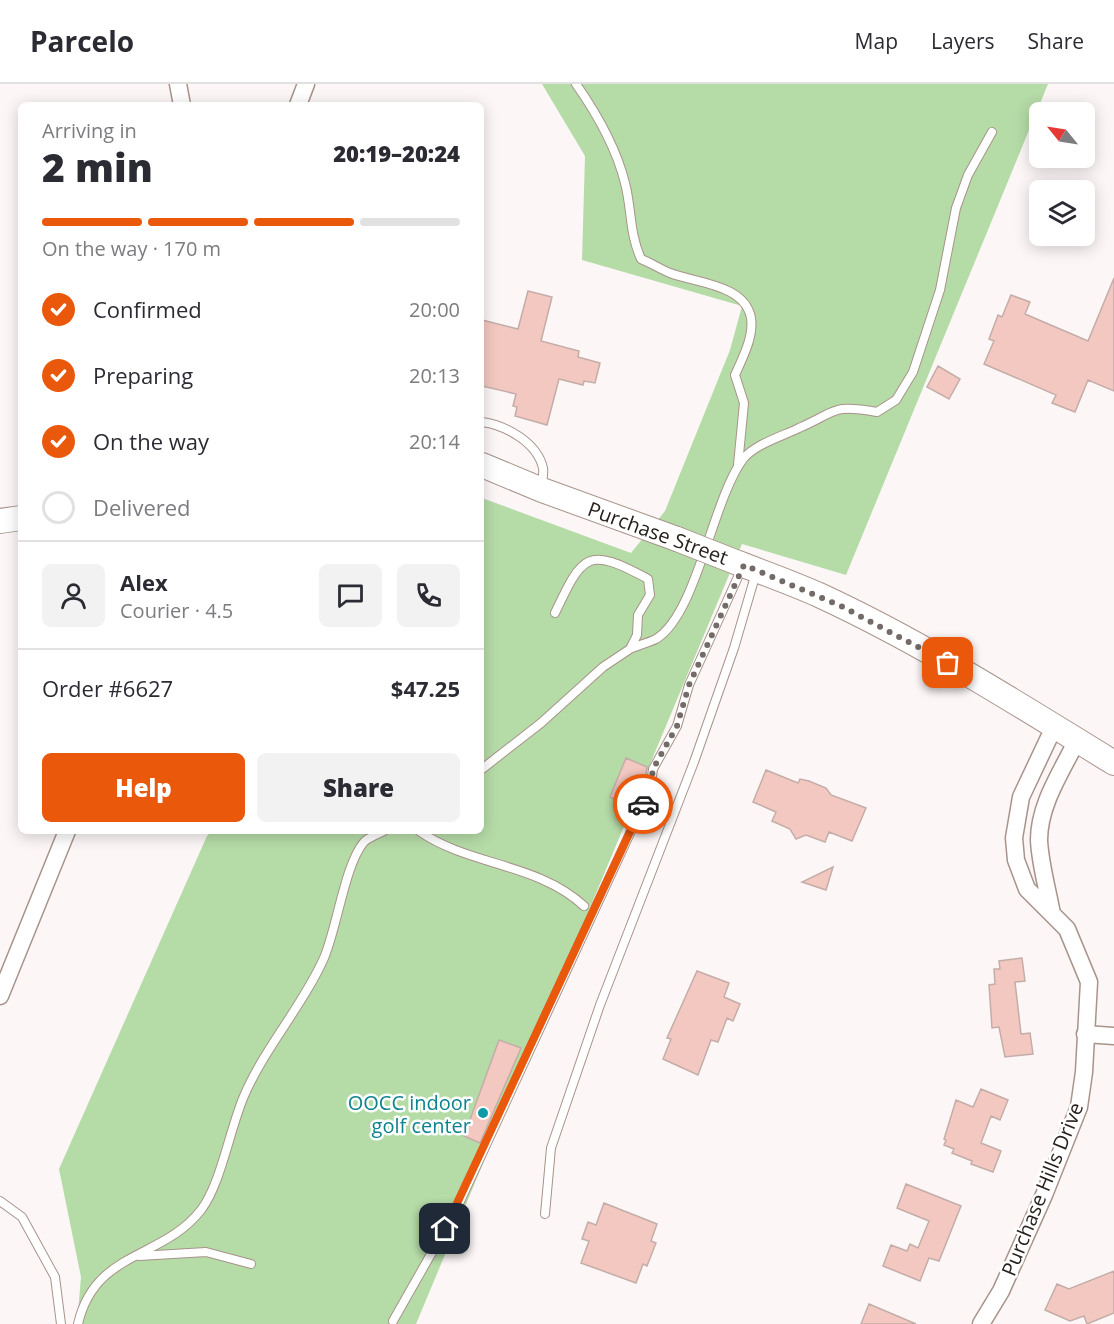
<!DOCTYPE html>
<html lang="en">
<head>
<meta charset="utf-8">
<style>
  body { margin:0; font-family:"Open Sans",sans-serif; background:#f2f2f3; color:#2b2b33; height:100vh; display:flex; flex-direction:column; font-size:22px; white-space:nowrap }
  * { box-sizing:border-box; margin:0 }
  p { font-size:20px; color:#7c7c81 }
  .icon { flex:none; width:33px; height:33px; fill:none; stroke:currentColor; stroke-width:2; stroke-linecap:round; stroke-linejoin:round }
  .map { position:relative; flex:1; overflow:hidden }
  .sheet { position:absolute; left:18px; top:18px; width:466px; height:732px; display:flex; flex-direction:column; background:#fff; border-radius:9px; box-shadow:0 3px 15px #0003 }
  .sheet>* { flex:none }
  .needle { width:39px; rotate:300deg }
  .controls { position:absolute; left:1029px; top:18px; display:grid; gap:12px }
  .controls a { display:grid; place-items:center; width:66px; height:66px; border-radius:9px; background:#fff; box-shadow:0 3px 15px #0003; font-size:30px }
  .pin { position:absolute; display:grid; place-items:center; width:51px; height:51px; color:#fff; margin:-26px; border-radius:12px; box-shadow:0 3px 9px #0006 }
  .courier { position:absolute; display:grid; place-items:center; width:60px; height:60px; margin:-30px; border:4px solid #ea580c; border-radius:50%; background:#fff; color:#222; box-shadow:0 2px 8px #0007 }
  .head em { font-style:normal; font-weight:800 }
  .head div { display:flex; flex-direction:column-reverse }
  .head { display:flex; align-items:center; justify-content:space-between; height:102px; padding:0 24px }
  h1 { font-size:39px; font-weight:800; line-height:45px }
  .bar { display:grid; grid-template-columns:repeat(4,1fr); gap:9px 6px; align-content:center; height:72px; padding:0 24px }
  .bar i { height:8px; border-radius:4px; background:#e1e1e2 }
  .bar .on { background:#ea580c }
  .bar p { grid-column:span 4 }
  .line { display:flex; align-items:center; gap:15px; padding:0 24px; border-top:2px solid #e1e1e2 }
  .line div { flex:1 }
  .round { display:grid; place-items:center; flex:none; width:63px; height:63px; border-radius:9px; background:#f2f2f3 }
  ol { padding:0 24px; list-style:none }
  li { display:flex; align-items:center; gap:18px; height:66px }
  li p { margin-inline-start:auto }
  li .icon { padding:6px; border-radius:50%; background:#ea580c; color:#fff; stroke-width:4 }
  li:last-child { color:#7c7c81 }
  li i { width:33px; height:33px; border:3px solid #e1e1e2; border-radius:50% }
  .primary-button { display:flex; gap:12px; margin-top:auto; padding:12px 24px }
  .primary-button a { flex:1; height:69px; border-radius:9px; background:#ea580c; color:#fff; font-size:24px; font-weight:800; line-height:69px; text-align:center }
  .primary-button a+a { background:#f2f2f3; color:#2b2b33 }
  header { display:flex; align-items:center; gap:36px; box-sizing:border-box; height:84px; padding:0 30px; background:#fff; border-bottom:2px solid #e1e1e2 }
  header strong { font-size:28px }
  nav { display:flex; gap:33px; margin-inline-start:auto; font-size:21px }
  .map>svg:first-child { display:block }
  .green { fill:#b5dba7 }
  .building { fill:#f3c8c1; stroke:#c4ada8; stroke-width:1.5 }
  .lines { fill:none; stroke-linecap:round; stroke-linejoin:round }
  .service-casing { stroke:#a8938b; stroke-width:10 }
  .minor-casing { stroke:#a8938b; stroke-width:19 }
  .secondary-casing { stroke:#a8938b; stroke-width:26 }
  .service { stroke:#fff; stroke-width:8 }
  .minor { stroke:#fff; stroke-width:16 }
  .secondary { stroke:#fff; stroke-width:24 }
  .secondary-bridge-casing { stroke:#a8938b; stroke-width:26; stroke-linecap:butt }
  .secondary-bridge { stroke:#fff; stroke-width:24 }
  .done { stroke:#726b68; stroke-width:6; stroke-dasharray:0 10.8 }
  .route { stroke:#ea580c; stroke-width:8 }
  .culture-dot { fill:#0f9aa8; stroke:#fff; stroke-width:2 }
  .labels { text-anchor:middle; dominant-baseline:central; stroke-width:5; stroke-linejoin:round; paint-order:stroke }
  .street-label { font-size:20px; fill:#28201c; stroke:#fff }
  .culture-label { font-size:20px; fill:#0d838f; stroke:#fff; text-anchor:end }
</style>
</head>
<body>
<header>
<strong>Parcelo</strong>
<nav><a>Map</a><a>Layers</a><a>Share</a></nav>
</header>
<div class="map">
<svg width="1114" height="1240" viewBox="0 0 1114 1240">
  <rect width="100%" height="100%" fill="#fcf7f6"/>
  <path class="green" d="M 542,0 L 1048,0 L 846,491 L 742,460 L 416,1240 L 77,1240 L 81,1193 L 59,1085 L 207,752 L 212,747 L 482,747 L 482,414 L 631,469 L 665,427 L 730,266 L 742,222 L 582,176 L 585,72 Z"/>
  <path class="building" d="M 1114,194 L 1114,307 L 1088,296 L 1075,328 L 1052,319 L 1056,311 L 984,280 L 994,257 L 989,255 L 998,231 L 1002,233 L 1011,211 L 1030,218 L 1025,230 L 1088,257 Z
    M 528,207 L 552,213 L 541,257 L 579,267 L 578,273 L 600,279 L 595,299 L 584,297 L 583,301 L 559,295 L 547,341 L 515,332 L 517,323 L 513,322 L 516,310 L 482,302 L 482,236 L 518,245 Z
    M 938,282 L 960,295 L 949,315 L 927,303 Z
    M 626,674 L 647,683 L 645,695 L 633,723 L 610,713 Z
    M 766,686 L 798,699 L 800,695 L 809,697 L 826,704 L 831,711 L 866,724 L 852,757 L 829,748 L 825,758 L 806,751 L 796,755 L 790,745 L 772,737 L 776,728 L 753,718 Z
    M 833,783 L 826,806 L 802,798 Z
    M 1022,874 L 1025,897 L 1015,898 L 1021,950 L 1030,949 L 1033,970 L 1005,973 L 999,943 L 992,944 L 989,901 L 995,900 L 994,885 L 1000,885 L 999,877 Z
    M 697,887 L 729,899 L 724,913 L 740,920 L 733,937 L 727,934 L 718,958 L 711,956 L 698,991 L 663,975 L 671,955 L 667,954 Z
    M 499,956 L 521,964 L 480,1059 L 464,1052 Z
    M 981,1005 L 1008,1016 L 1000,1036 L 991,1032 L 981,1059 L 1001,1067 L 993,1088 L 971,1080 L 972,1077 L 952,1069 L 954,1065 L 944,1061 L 946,1056 L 944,1055 L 956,1016 L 973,1023 Z
    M 906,1100 L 961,1122 L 939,1177 L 929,1174 L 920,1197 L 883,1182 L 891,1161 L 907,1167 L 910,1160 L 918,1164 L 929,1137 L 897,1124 Z
    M 604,1119 L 657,1140 L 651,1157 L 656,1159 L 647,1182 L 643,1180 L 636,1199 L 581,1179 L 589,1157 L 582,1155 L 588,1138 L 596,1141 Z
    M 1114,1187 L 1114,1229 L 1087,1240 L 1084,1232 L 1070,1237 L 1045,1226 L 1057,1200 L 1069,1205 Z
    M 869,1220 L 916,1240 L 861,1240 Z"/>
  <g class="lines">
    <defs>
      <path id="service" d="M 576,0 C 597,30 616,63 625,99 C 632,126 629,148 641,175 C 651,179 660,185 670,189 C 695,199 745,200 751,234 C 754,253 742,275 735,291 L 744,319 L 738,381
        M 482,338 C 505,341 537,358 543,384 C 544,389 542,397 542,403
        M 630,565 C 638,561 648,559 656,555 C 697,530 712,417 743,375 C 755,360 783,352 799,344 C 838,327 831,320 877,328 L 896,316 L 913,288 L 940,206 L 956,124 L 968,91 L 992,48
        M 482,685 L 541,639 L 603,583 L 630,565 L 637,551 L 638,531 L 650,511 L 648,495 C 587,462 583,470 555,529
        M 419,747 C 469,782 538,779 584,822
        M 0,1117 L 22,1133 L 55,1193 L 61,1240
        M 545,1130 L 551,1064 L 600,921 L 694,678 L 734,564 L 756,489
        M 139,1172 L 206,1168 L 251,1180
        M 393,1237 L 456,1126 L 650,706 L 653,685 L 677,642 L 689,601 L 742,484
        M 78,1240 C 95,1166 162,1176 201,1126 C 221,1100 230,1044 244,1012 C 265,963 302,923 324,874 C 337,844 345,780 364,758 C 369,753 378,750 384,747"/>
      <path id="minor" d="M 178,0 L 182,21
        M 298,21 L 306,0
        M 1052,830 C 1048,807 1040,780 1039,756 C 1039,720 1062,687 1077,656
        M 0,912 L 67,747
        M 1085,950 L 1114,952
        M 981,1240 L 1001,1207 L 1044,1111 L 1079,1023 L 1084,988 L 1089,898 L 1067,845 L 1027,805 L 1016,776 L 1014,754 L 1021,713 L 1054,643"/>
      <path id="secondary" d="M 482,381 L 542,406 L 677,455
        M 0,437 L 21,434
        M 738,479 C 764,489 792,499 819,511 C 921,558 1018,620 1114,679"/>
    </defs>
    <use href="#service" class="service-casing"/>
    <use href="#minor" class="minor-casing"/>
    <use href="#secondary" class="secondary-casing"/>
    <use href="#service" class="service"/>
    <use href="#minor" class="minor"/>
    <use href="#secondary" class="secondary"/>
    <defs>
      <path id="secondary-bridge" d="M 677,455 L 738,479"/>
    </defs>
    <use href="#secondary-bridge" class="secondary-bridge-casing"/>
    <use href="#secondary-bridge" class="secondary-bridge"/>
  </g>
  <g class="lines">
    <path class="done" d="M 643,720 L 650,706 L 653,685 L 677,642 L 689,601 L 744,481 L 841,522 L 948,579"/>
    <path class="route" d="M 445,1145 L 643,720"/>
  </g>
  <circle class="culture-dot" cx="483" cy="1029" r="6"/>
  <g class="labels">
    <g class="street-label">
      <text transform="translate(658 449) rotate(20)">Purchase Street</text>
      <text transform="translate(1042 1105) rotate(-68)">Purchase Hills Drive</text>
    </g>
    <g class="culture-label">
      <text x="471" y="1018">OOCC indoor<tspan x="471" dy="23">golf center</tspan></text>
    </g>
  </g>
</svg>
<div class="controls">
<a><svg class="needle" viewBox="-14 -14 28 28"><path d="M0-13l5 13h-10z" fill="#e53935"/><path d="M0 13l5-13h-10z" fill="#7c7c81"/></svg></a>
<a><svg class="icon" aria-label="layers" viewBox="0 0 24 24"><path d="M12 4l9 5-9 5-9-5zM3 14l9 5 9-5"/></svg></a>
</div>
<div class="pin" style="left:948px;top:579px;background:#ea580c"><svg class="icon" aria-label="bag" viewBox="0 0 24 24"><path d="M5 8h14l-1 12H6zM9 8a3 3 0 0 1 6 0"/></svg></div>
<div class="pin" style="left:445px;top:1145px;background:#1f2937"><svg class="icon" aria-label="home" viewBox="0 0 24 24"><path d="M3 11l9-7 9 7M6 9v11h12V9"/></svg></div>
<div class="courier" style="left:643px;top:720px"><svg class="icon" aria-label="car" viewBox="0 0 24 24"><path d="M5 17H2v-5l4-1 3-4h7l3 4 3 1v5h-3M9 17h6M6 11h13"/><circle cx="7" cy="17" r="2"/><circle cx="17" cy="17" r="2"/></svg></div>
<section class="sheet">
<div class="head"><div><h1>2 min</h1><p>Arriving in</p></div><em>20:19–20:24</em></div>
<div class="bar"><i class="on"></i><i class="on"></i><i class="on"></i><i></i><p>On the way · 170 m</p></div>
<ol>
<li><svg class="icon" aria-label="check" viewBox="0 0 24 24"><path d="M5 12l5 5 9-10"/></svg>Confirmed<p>20:00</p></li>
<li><svg class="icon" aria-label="check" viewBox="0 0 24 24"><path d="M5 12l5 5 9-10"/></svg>Preparing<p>20:13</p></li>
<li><svg class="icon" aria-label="check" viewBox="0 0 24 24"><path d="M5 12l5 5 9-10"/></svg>On the way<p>20:14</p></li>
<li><i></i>Delivered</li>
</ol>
<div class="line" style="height:108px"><a class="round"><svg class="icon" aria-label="person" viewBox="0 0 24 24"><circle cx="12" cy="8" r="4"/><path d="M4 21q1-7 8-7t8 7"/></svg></a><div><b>Alex</b><p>Courier · 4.5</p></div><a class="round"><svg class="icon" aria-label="chat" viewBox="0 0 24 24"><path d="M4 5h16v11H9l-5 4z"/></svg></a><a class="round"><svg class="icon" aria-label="phone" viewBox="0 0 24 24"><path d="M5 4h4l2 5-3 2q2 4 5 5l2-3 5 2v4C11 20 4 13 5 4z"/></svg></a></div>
<div class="line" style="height:78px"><div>Order #6627</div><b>$47.25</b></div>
<div class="primary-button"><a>Help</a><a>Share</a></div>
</section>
</div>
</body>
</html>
